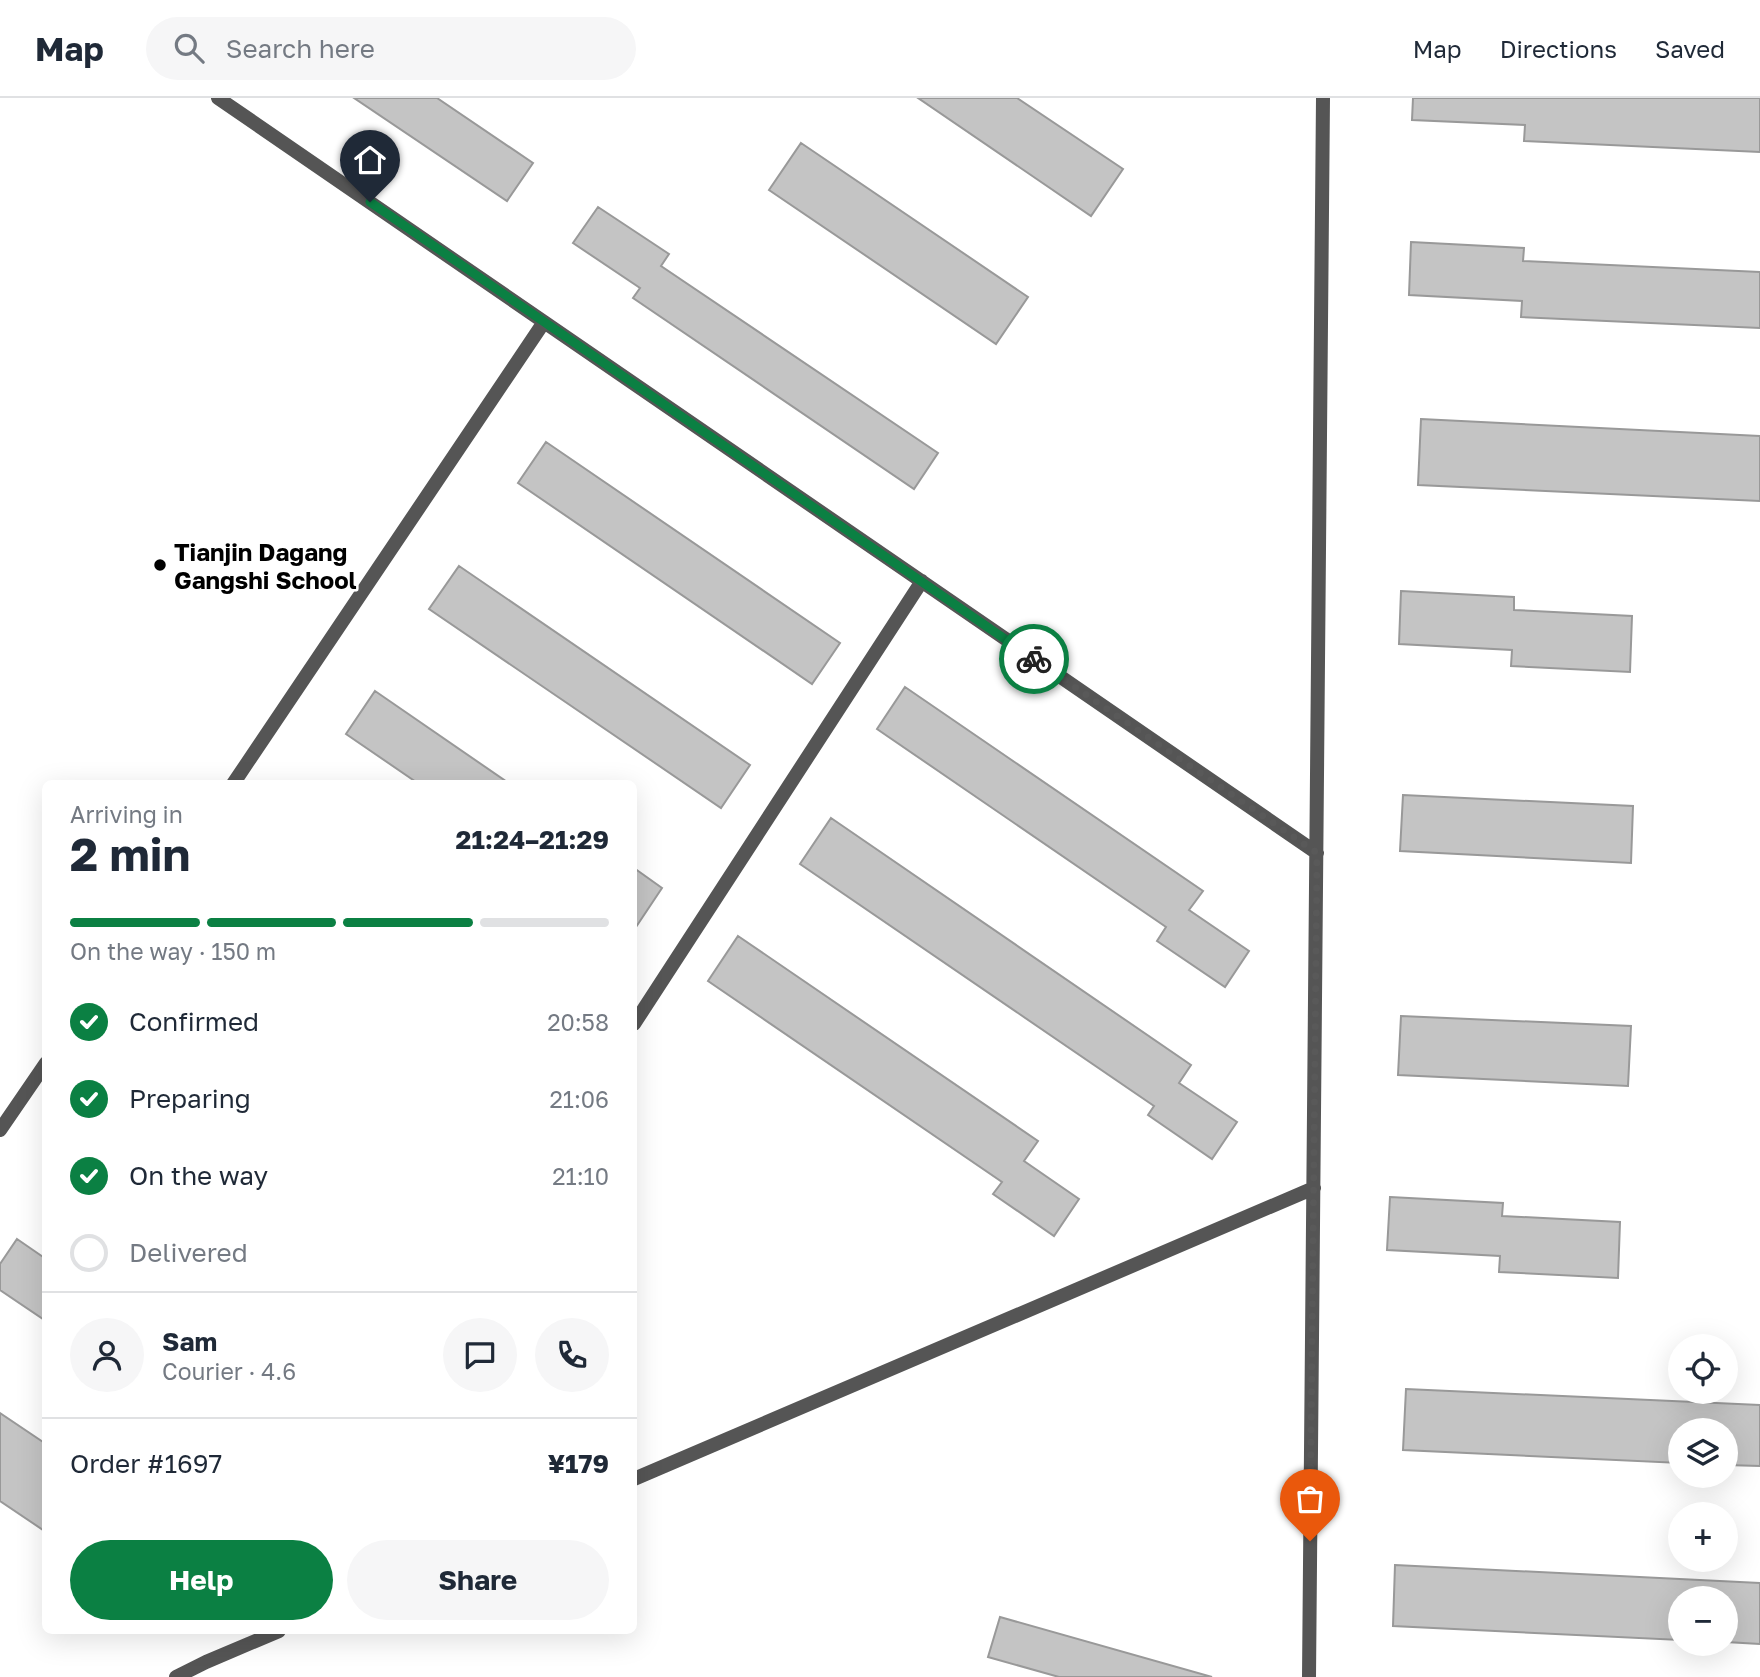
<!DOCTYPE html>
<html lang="en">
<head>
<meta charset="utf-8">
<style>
  body { margin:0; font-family:"Golos Text",sans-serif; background:#f6f6f7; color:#1f2937; height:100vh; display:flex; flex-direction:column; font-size:26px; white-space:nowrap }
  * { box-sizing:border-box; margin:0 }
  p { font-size:23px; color:#747a83 }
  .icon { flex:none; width:38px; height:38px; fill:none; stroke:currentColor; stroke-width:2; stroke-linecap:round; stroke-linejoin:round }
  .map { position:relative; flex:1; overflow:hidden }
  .sheet { position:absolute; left:42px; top:682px; width:595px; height:854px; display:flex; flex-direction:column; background:#fff; border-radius:10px; box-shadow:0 7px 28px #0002 }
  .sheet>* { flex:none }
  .fabs { position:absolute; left:1668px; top:1236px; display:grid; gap:14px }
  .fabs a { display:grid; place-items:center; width:70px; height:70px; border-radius:50%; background:#fff; box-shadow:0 7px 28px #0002; font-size:35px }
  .pin { position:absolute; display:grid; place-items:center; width:60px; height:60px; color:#fff; margin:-72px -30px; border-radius:50% 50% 50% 0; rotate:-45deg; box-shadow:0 0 7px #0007 }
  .pin .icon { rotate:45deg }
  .courier { position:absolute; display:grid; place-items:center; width:70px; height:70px; margin:-35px; border:5px solid #0b8043; border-radius:50%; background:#fff; color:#222; box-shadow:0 2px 9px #0007 }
  .head em { font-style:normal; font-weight:700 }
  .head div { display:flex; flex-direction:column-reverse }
  .head { display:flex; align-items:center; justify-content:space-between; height:119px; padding:0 28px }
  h1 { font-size:46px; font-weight:700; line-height:52px }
  .bar { display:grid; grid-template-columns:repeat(4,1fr); gap:10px 7px; align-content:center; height:84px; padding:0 28px }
  .bar i { height:9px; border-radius:5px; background:#e0e1e3 }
  .bar .active { background:#0b8043 }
  .bar p { grid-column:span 4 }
  .line { display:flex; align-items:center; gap:18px; padding:0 28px; border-top:2px solid #e0e1e3 }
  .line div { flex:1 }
  .round { display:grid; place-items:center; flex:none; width:74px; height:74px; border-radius:37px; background:#f6f6f7 }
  ol { padding:0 28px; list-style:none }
  li { display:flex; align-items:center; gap:21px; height:77px }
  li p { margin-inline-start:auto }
  li .icon { padding:7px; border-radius:50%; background:#0b8043; color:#fff; stroke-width:4 }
  li:last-child { color:#747a83 }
  li i { width:38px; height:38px; border:4px solid #e0e1e3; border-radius:50% }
  .button { display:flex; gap:14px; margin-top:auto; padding:14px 28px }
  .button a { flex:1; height:80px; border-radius:42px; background:#0b8043; color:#fff; font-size:28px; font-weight:700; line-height:80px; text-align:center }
  .button a+a { background:#f6f6f7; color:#1f2937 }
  header { display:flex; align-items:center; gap:42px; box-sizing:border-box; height:98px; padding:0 35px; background:#fff; border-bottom:2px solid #e0e1e3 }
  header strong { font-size:33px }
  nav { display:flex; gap:38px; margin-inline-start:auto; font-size:24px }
  .search { width:490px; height:63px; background:#f6f6f7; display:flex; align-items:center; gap:18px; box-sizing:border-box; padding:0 24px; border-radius:38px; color:#747a83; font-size:26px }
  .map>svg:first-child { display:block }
  .building { fill:#c4c4c4; stroke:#999; stroke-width:2 }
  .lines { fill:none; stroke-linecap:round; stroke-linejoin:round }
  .lane { stroke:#555; stroke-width:14 }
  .done { stroke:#595959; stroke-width:7; stroke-dasharray:0 12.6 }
  .route { stroke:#0b8043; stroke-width:9 }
  .poi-dot { fill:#000; stroke:#fff; stroke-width:2.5 }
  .labels { text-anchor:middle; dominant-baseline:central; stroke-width:5; stroke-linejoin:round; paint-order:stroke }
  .poi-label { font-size:24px; font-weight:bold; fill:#000; stroke:#fff; text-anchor:start }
</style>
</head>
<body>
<header>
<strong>Map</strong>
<div class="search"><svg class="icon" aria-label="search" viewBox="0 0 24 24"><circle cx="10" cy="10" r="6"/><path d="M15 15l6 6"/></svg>Search here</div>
<nav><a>Map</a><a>Directions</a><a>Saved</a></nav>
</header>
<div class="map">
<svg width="1760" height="1579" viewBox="0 0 1760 1579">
  <rect width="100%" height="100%" fill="#fff"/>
  <path class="building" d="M 354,0 L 437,0 L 533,65 L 507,103 Z
    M 918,0 L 1017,0 L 1123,71 L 1091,118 Z
    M 1413,0 L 1760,0 L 1760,54 L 1524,43 L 1525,27 L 1412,22 Z
    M 801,45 L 1028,199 L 996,246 L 769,92 Z
    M 598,109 L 669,156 L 661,168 L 938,355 L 914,391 L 633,200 L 640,190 L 573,145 Z
    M 1411,144 L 1524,150 L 1523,163 L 1760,174 L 1760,230 L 1521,219 L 1522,203 L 1409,197 Z
    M 1421,321 L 1760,338 L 1760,403 L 1418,387 Z
    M 546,344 L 840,545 L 812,586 L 518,385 Z
    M 459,468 L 750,667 L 721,710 L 429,511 Z
    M 1401,493 L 1514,499 L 1514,512 L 1632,518 L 1630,574 L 1511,568 L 1512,552 L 1399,546 Z
    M 905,589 L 1203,793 L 1189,812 L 1249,853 L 1225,889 L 1157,843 L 1166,829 L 877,631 Z
    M 375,593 L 510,686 L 419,686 L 346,636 Z
    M 1403,697 L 1633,708 L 1631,765 L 1400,753 Z
    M 831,720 L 1191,967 L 1179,985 L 1237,1024 L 1212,1061 L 1148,1017 L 1154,1008 L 800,766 Z
    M 634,770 L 662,790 L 634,832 Z
    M 738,838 L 1038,1043 L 1024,1063 L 1079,1101 L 1054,1138 L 993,1096 L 1002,1084 L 708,883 Z
    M 1401,918 L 1631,928 L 1628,988 L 1398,977 Z
    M 1390,1099 L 1503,1105 L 1502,1118 L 1620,1124 L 1618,1180 L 1499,1174 L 1500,1158 L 1387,1152 Z
    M 17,1141 L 46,1161 L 46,1223 L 0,1192 L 0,1166 Z
    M 1406,1291 L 1760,1307 L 1760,1368 L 1726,1367 L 1726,1332 L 1680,1332 L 1680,1365 L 1403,1352 Z
    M 0,1315 L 46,1346 L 46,1434 L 0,1403 Z
    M 1395,1467 L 1760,1485 L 1760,1546 L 1726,1544 L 1726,1500 L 1680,1500 L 1680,1542 L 1393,1528 Z
    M 1000,1519 L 1212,1579 L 1059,1579 L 988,1559 Z"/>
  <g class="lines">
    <path class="lane" d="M 218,0 L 1317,755
      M 233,686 L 544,224
      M 634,926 L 922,483
      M 0,1032 L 46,965
      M 634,1381 L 1314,1090
      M 176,1579 L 206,1564 L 279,1533
      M 1309,1579 L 1323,0"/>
  </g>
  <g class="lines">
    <path class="done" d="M 1034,561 L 1317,755 L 1310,1443"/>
    <path class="route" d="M 370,104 L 1034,561"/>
  </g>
  <circle class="poi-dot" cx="160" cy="467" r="7"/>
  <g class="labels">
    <g class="poi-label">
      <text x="174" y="453">Tianjin Dagang<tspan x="174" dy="28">Gangshi School</tspan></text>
    </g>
  </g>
</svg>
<div class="fabs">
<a><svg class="icon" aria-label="locate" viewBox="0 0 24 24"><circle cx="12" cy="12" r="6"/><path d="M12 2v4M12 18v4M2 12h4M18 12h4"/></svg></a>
<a><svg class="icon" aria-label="layers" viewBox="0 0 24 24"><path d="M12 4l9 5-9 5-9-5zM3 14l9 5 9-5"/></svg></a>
<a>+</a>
<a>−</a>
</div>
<div class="pin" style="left:1310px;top:1443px;background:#ea580c"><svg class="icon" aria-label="bag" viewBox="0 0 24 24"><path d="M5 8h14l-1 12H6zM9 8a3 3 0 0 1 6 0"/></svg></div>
<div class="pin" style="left:370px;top:104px;background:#1f2937"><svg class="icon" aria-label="home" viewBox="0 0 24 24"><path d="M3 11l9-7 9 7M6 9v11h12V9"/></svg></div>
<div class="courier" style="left:1034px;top:561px"><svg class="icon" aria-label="bike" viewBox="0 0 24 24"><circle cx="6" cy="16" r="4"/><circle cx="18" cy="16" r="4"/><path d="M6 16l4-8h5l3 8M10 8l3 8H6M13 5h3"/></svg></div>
<section class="sheet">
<div class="head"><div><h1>2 min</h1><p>Arriving in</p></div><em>21:24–21:29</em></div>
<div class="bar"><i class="active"></i><i class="active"></i><i class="active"></i><i></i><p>On the way · 150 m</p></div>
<ol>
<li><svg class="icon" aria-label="check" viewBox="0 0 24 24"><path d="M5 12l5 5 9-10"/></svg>Confirmed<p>20:58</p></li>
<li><svg class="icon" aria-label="check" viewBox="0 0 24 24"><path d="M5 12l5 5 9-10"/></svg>Preparing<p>21:06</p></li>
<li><svg class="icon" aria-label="check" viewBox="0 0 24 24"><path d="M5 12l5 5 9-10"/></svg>On the way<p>21:10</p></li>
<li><i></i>Delivered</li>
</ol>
<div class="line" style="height:126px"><a class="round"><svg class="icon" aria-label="person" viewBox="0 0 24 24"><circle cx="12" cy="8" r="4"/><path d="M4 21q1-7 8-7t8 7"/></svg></a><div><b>Sam</b><p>Courier · 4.6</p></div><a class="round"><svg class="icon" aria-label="chat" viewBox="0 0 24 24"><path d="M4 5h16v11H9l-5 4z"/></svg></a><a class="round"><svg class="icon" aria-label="phone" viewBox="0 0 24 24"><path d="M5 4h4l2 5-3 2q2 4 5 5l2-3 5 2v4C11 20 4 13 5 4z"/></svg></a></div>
<div class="line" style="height:91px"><div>Order #1697</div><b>¥179</b></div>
<div class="button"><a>Help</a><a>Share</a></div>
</section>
</div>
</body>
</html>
